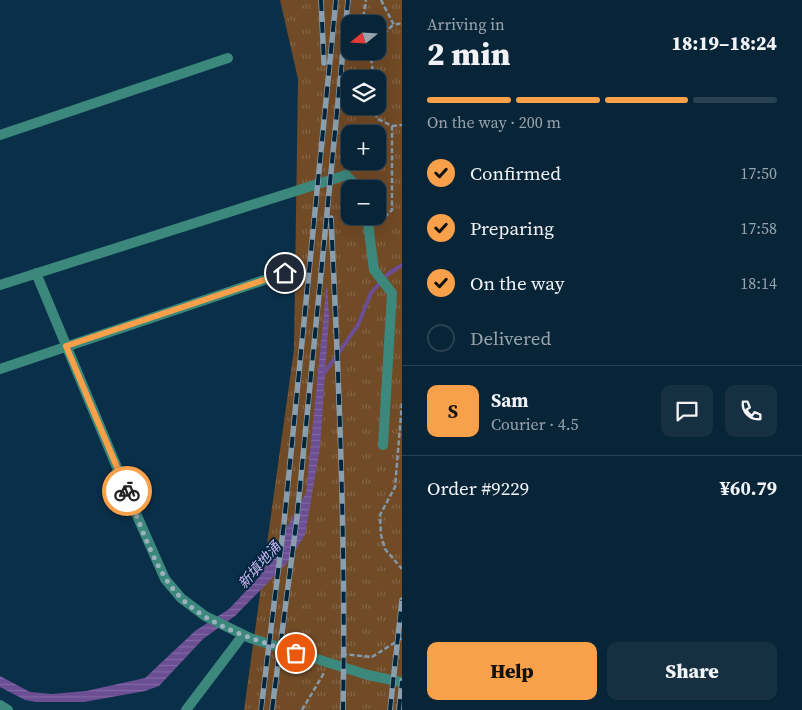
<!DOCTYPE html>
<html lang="en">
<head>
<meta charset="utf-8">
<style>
  body { margin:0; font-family:"Source Serif 4","Noto Sans SC",serif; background:#163042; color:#f1f3f6; height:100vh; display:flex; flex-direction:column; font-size:19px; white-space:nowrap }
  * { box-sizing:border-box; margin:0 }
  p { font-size:16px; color:#98a4ad }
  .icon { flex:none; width:28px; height:28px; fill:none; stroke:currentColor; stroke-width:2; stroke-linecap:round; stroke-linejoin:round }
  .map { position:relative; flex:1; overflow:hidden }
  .side { display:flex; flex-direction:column; background:#082437; width:400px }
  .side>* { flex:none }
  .needle { width:32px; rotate:252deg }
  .buttons { position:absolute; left:341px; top:15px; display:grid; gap:10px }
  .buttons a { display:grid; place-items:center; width:45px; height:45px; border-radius:10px; background:#082437; box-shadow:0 5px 20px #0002,0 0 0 1px #294152; font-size:25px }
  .pin { position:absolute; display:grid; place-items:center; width:42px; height:42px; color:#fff; margin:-21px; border:2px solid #fff; border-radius:50%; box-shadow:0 1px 5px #0007 }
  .courier { position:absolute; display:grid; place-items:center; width:50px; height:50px; margin:-25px; border:4px solid #f8a14a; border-radius:50%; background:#fff; color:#222; box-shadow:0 1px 6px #0007 }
  .headline em { font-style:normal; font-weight:800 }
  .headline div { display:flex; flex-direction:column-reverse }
  .headline { display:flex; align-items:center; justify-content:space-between; height:85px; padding:0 25px }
  h1 { font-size:32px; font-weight:800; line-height:38px }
  .bar { display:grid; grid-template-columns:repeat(4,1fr); gap:8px 5px; align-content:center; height:60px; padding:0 25px }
  .bar i { height:6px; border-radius:4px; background:#294152 }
  .bar .current { background:#f8a14a }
  .bar p { grid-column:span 4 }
  .line { display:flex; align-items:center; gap:12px; padding:0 25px; border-top:1px solid #294152 }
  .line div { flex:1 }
  .round { display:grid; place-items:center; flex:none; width:52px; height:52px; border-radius:10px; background:#163042 }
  ol { padding:0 25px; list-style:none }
  li { display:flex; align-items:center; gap:15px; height:55px }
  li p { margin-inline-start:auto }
  li .icon { padding:5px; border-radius:50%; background:#f8a14a; color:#111; stroke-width:4 }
  li:last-child { color:#98a4ad }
  li i { width:28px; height:28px; border:2px solid #294152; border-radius:50% }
  .primary-button { display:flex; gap:10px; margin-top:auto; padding:10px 25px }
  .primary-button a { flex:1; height:58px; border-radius:10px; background:#f8a14a; color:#111; font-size:20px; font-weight:800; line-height:58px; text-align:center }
  .primary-button a+a { background:#163042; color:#f1f3f6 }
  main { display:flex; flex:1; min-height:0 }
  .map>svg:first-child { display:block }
  .grass { fill:url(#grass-tufts); fill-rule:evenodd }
  .water { fill:url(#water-rules) }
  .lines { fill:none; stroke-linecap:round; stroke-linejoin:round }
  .stream { stroke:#6c4e93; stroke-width:4 }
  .path { stroke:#8299a9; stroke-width:2.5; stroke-dasharray:5 2.5; stroke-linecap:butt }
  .street { stroke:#3c887c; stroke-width:10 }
  .rail-casing { stroke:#899faf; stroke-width:5.5 }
  .rail { stroke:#00263e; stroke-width:4; stroke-dasharray:11; stroke-linecap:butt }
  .done { stroke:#9cb0bf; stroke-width:5; stroke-dasharray:0 9 }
  .route { stroke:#f8a14a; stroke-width:6 }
  .labels { text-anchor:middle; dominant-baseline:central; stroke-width:4; stroke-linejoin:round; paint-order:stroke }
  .water-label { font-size:14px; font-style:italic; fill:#d0b9f4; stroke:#00263e }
</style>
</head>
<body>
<main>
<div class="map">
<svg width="402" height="710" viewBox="0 0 402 710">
  <defs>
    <pattern id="grass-tufts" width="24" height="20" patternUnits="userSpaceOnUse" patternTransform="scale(1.25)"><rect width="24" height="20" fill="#714a26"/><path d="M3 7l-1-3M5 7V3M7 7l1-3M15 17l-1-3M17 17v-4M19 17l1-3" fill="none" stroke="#856547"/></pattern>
    <pattern id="water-rules" width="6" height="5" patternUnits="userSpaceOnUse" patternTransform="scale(1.25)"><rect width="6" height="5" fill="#6c4e93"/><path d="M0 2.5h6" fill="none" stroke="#8168a3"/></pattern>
  </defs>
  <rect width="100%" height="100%" fill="#0a3049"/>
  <path class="grass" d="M 280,0 L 402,0 L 402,710 L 244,710 L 294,349 L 298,79 ZM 350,24 L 378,24 L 378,51 L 350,51 ZM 350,79 L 378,79 L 378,106 L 350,106 ZM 350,134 L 378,134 L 378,161 L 350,161 ZM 350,189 L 378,189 L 378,216 L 350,216 Z"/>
  <path class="water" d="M 327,282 L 329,317 L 320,448 L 305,535 L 287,563 L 235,616 L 203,639 L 159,686 L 145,691 L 84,702 L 36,702 L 25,700 L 0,687 L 0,676 L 30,692 L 52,694 L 86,691 L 145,678 L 195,631 L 229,609 L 260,576 L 306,493 Z"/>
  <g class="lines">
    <path class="stream" d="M 323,375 L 358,325 L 371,293 L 388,274 L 402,265"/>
    <path class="path" d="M 381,0 L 394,25 L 402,23
      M 362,24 L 366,0
      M 378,39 L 393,25
      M 370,51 L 373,72 L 372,79
      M 371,106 L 378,119 L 392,126 L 392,210 L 379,223
      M 392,126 L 402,125
      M 402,403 L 395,487 L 380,515 L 381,535 L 385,549 L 402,569
      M 342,654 L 372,657 L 402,638
      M 302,710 L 324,673"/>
    <path class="street" d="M 0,135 L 228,58
      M 367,216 L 374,270 L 392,293 L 383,445
      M 36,273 L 138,518 L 165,579 L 181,598 L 205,616 L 250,638 L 368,675 L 402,682
      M 0,285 L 346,175 L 359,189
      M 0,369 L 285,273
      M 0,705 L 8,710
      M 186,710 L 243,635"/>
    <defs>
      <path id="rail" d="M 321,0 L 324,63
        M 331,218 C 339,382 346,546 343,710
        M 261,710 L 284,523 L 336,0
        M 272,710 L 297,517 L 348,0
        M 390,710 L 402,600
        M 399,710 L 402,681"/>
    </defs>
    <use href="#rail" class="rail-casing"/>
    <use href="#rail" class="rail"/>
  </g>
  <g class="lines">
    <path class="done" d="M 127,491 C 138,519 150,554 166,579 C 193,623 250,638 296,653"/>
    <path class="route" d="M 127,491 L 66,346 L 285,273"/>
  </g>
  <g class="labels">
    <g class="water-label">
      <text transform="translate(259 565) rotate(-49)">新填地涌</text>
    </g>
  </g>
</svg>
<div class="buttons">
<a><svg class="needle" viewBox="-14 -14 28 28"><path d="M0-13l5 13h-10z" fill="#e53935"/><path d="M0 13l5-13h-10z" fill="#98a4ad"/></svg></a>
<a><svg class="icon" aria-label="layers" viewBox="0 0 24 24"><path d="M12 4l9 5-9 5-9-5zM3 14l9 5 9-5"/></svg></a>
<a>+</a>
<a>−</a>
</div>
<div class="pin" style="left:296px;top:653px;background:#ea580c"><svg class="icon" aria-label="bag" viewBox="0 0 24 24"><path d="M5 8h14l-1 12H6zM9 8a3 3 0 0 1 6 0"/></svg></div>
<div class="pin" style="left:285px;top:273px;background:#1f2937"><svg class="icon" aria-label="home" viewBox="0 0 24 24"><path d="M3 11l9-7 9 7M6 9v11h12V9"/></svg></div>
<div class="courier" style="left:127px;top:491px"><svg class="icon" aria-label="bike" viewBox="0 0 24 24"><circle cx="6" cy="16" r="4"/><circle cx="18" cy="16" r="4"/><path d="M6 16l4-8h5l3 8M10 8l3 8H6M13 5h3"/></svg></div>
</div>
<section class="side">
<div class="headline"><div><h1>2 min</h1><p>Arriving in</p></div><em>18:19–18:24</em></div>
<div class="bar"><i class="current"></i><i class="current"></i><i class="current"></i><i></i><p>On the way · 200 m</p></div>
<ol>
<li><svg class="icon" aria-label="check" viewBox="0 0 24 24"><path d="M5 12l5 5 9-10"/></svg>Confirmed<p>17:50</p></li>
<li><svg class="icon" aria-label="check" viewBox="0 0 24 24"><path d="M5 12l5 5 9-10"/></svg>Preparing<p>17:58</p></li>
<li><svg class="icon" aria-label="check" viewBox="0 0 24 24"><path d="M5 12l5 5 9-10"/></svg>On the way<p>18:14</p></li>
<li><i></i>Delivered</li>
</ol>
<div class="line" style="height:90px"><b class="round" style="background:#f8a14a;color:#111">S</b><div><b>Sam</b><p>Courier · 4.5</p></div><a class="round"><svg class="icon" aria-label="chat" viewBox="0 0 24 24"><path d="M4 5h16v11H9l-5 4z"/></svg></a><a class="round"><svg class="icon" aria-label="phone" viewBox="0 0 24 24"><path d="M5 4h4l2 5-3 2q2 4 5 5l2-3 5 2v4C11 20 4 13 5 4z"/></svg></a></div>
<div class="line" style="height:65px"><div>Order #9229</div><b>¥60.79</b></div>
<div class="primary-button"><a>Help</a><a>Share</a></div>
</section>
</main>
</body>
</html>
